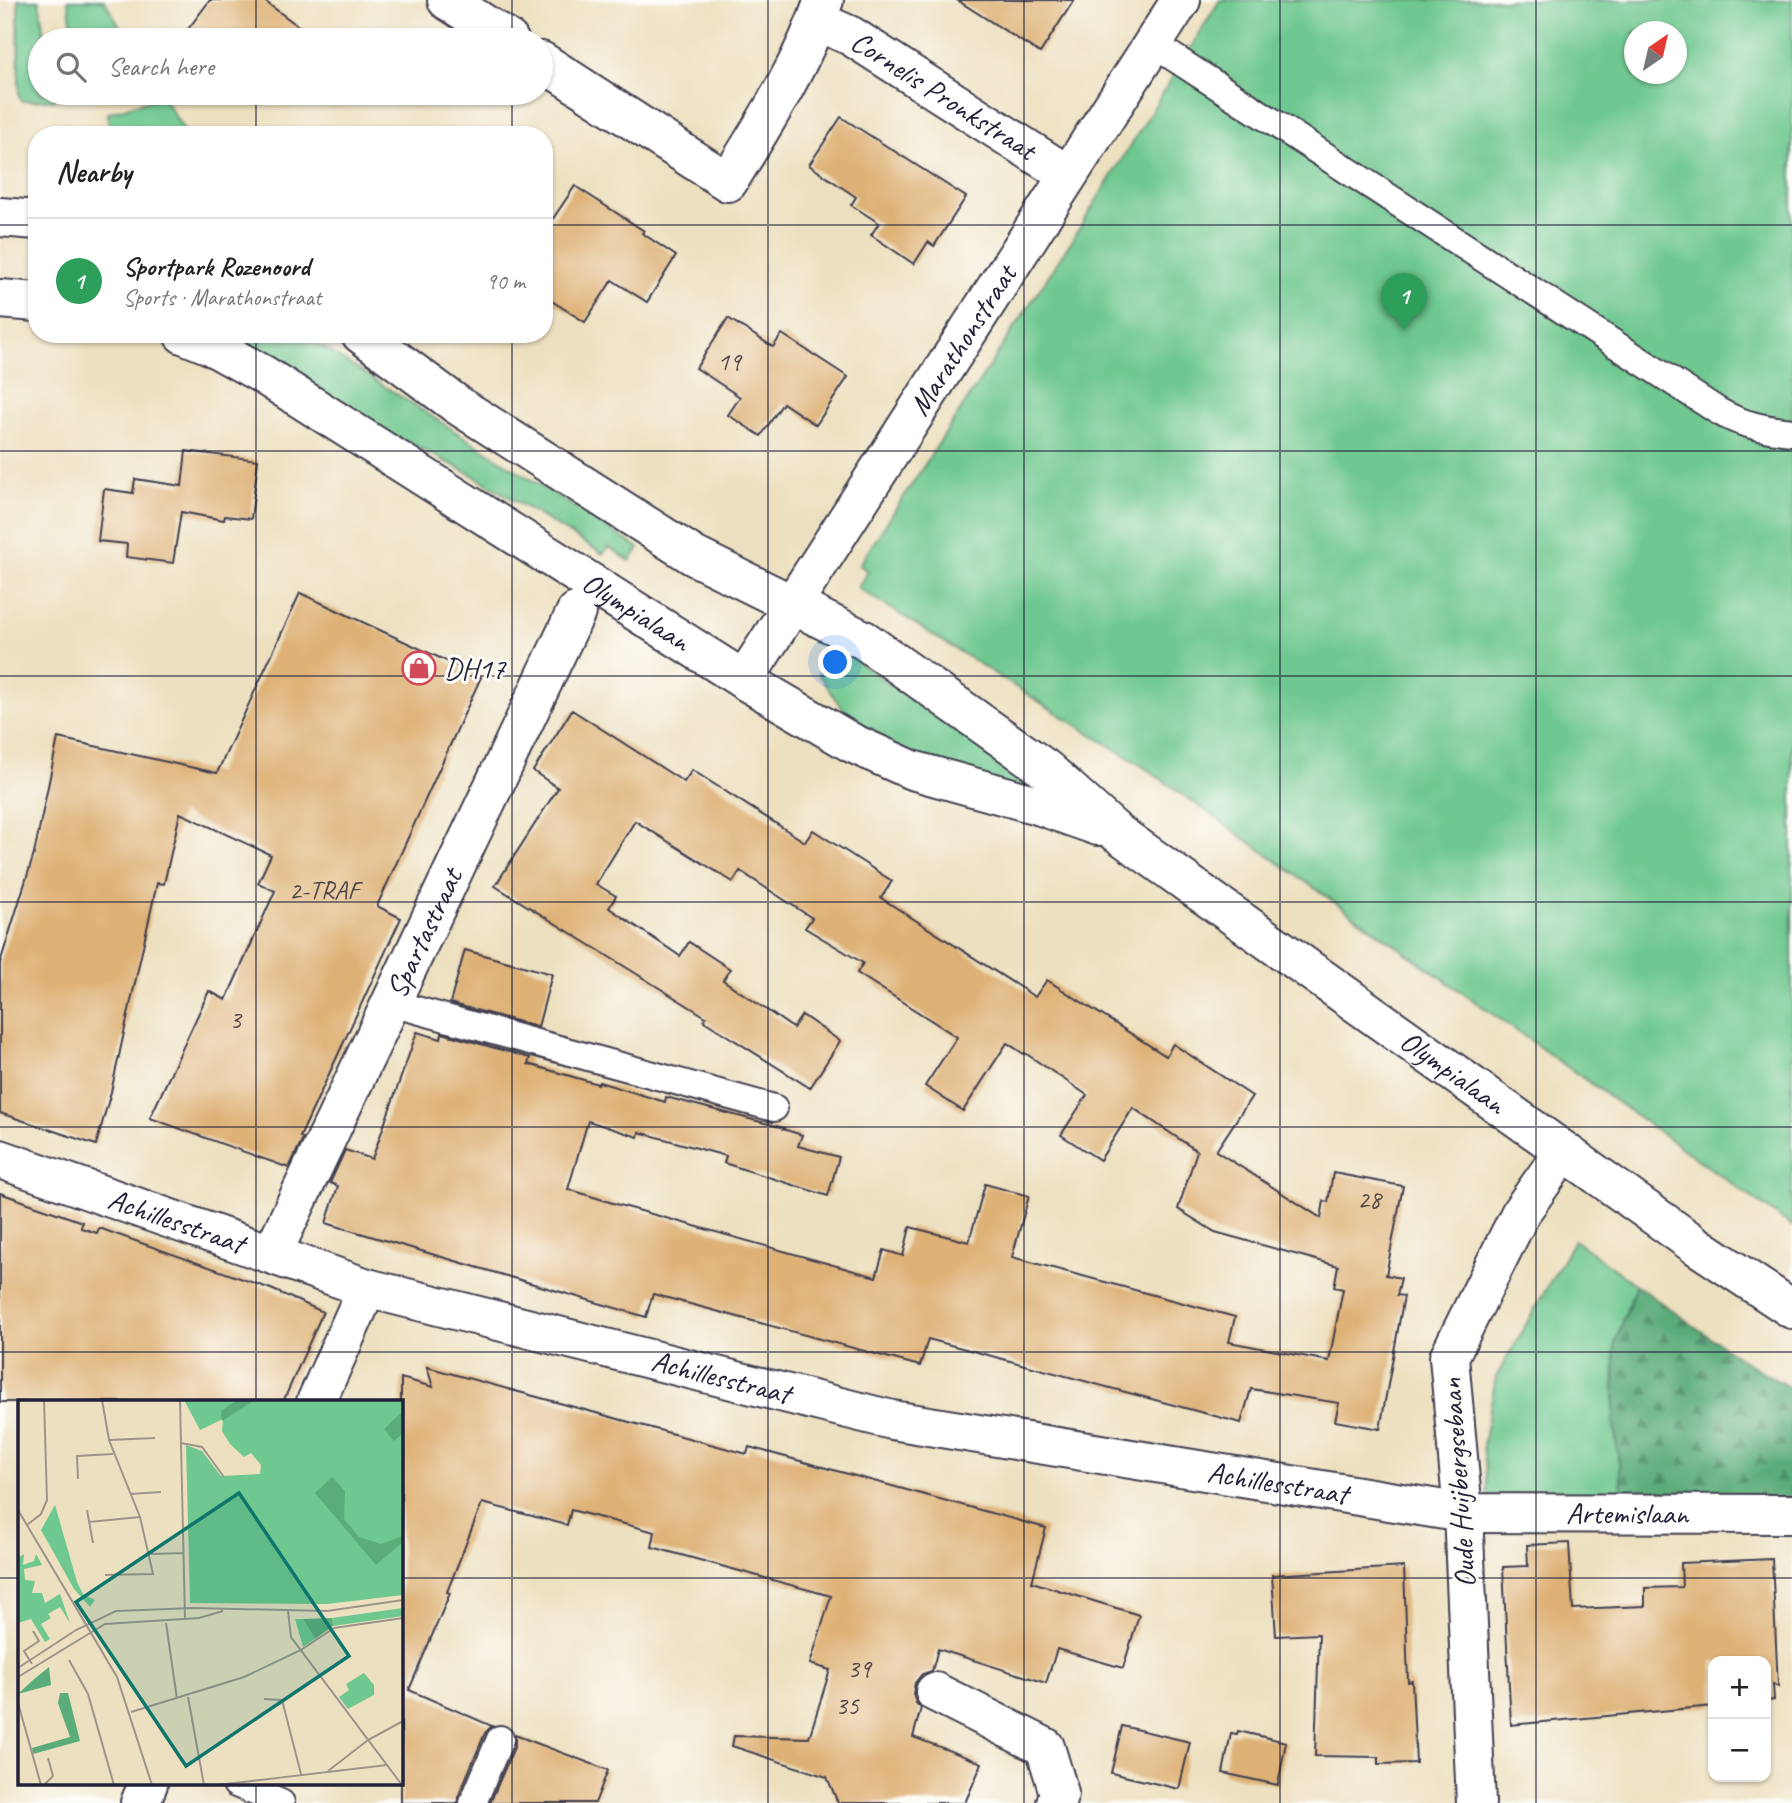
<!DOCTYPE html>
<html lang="en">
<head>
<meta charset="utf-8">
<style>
	body { margin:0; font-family:Caveat,sans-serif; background:#f6f6f6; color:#222 }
	.controls { position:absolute; right:21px; bottom:21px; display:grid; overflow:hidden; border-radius:14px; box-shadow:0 2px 5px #0004 }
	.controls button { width:63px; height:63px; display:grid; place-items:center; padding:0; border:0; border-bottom:2px solid #e0e0e0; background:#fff; color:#222; font:35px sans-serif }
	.compass { position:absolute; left:1624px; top:21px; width:63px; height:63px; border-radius:50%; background:#fff; box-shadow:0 2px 5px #0004; rotate:34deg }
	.you { position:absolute; left:836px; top:663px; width:24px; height:24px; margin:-18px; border:5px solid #fff; border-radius:50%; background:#1a73e8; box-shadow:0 0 0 10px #1a73e833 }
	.badge { display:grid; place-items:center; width:46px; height:46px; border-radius:50%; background:#d1495b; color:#fff; font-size:23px; font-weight:700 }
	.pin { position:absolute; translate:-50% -58px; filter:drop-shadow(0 2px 4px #0008) }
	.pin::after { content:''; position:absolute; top:37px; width:24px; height:21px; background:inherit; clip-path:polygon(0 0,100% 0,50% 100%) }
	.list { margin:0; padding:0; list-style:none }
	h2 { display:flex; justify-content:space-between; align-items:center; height:91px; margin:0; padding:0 28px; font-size:30px }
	h2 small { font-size:23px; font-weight:400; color:#767676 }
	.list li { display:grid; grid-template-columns:46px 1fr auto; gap:21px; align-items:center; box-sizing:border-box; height:126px; padding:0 28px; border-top:2px solid #e0e0e0 }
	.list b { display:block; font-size:26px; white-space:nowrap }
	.list p { margin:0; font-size:23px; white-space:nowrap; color:#767676 }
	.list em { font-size:23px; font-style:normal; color:#767676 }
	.icon { flex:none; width:38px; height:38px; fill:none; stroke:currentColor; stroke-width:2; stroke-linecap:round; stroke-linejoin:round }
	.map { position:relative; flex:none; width:1792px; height:1803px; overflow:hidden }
	.search { position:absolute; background:#fff; box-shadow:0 2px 5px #0004; left:28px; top:28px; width:525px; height:77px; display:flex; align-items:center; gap:18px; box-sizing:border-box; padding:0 24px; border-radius:38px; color:#767676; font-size:26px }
	.panel { position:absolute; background:#fff; box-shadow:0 2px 5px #0004; left:28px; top:126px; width:525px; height:217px; border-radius:28px }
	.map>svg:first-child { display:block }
	.green { fill:#6ec88f; stroke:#487565; stroke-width:2; fill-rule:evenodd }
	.forest { fill:url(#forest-firs); stroke:#3e675a; stroke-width:2 }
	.building { fill:#deb176 }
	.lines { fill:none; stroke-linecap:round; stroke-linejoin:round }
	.service-casing { stroke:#403e4f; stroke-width:30 }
	.minor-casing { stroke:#403e4f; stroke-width:42 }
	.secondary-casing { stroke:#403e4f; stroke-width:42 }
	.service { stroke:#fff; stroke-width:26 }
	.minor { stroke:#fff; stroke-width:38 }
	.secondary { stroke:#fff; stroke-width:38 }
	.grid { fill:none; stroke:#22223b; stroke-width:2; stroke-opacity:0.55 }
	.labels { text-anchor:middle; stroke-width:6; stroke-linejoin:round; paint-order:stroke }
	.number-label { font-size:26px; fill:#51464a }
	.street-label { font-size:30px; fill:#22223b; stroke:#fdfcf7 }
	.poi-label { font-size:30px; fill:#22223b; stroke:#fdfcf7; text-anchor:start }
	.inset-road { fill:none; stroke:#9c948b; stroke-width:2 }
	.view { fill:#0f766e; fill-opacity:0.15; stroke:#0f766e; stroke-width:3.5 }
	.inset-edge { fill:none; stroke:#22223b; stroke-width:3.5 }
</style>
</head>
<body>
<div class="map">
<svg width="1792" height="1803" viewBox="0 0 1792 1803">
	<defs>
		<pattern id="forest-firs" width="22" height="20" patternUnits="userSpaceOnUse" patternTransform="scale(1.75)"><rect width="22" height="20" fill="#5aac7a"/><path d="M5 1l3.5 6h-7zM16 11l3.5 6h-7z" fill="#4a8c65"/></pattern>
	</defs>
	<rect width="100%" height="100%" fill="#fdfcf7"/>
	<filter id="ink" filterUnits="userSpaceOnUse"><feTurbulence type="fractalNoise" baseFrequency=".0143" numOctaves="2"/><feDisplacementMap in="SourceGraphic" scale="14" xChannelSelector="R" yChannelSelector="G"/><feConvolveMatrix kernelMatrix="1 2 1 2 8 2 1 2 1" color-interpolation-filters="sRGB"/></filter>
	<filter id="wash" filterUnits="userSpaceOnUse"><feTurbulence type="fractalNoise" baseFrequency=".00686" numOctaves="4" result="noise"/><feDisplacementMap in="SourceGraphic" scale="28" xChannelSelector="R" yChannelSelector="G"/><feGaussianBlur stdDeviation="1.57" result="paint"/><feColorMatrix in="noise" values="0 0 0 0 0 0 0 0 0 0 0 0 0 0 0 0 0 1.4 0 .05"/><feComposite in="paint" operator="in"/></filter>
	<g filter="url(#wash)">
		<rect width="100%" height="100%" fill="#ede0c0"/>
		<!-- green -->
		<g class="green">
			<polygon points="18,0 39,0 45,40 40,40 40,93 54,93 55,98 53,100 22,101 19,97"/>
			<polygon points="68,0 104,0 128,40 74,40"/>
			<path d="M 1220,0 L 1792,0 L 1792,1226 L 1148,770 L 858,588 L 868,571 L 859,565 L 1074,237 ZM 1634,32 L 1676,32 L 1676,74 L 1634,74 Z"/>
			<polygon points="162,96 187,135 109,135 108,113"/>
			<polygon points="218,334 302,334 639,548 630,561 609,547 603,554 469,473 323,400"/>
			<polygon points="825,639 1062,804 894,752 847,715 819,675"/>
			<polygon points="1574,1240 1636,1285 1615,1344 1614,1422 1624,1503 1488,1497 1483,1444 1496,1377"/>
		</g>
		<!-- forest -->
		<polygon class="forest" points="1636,1285 1741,1359 1792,1389 1792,1499 1624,1503 1614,1422 1615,1344"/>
		<g id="blocks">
			<!-- building -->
			<g class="building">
				<polygon points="210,0 263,0 317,40 180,40"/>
				<polygon points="957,0 1074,0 1040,53"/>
				<polygon points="841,117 966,197 934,246 928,242 914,264 871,235 879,223 851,205 856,197 809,165"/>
				<polygon points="575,186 644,231 642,233 676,256 647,302 612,280 585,322 544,296 544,232"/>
				<polygon points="728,318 773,347 782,334 848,377 816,425 783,403 761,436 728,415 740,397 696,368"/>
				<polygon points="186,451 258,460 251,519 225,516 224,520 181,512 173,563 126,557 127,544 98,541 104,489 133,493 135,479 182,486"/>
				<polygon points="300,593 481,677 377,906 401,918 300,1137 303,1138 289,1168 150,1118 209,991 226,1000 275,891 258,883 271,855 180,813 164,884 157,883 111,1092 96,1145 0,1113 0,963 34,854 58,738 217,773"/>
				<polygon points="572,710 684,782 692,770 805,842 813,830 892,881 881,898 1035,997 1047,980 1166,1056 1173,1044 1252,1096 1216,1151 1321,1218 1324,1201 1328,1202 1333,1173 1403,1186 1386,1275 1401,1278 1397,1295 1404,1296 1380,1429 1335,1421 1339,1403 1251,1389 1241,1423 928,1339 920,1366 653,1294 646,1317 326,1223 338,1186 330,1183 345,1150 372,1159 417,1032 441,1039 442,1033 530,1058 528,1064 598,1084 599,1082 665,1102 666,1097 784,1128 783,1129 802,1135 798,1146 839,1157 828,1196 724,1163 726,1156 639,1132 638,1137 588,1121 568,1189 616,1204 876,1277 884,1250 903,1256 910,1227 969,1242 985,1184 1029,1196 1012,1257 1235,1317 1229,1342 1329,1361 1343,1289 1334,1287 1338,1266 1215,1232 1178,1209 1197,1151 1133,1108 1100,1160 1081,1148 1061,1135 1087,1095 1025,1053 1024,1054 1007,1043 963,1111 925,1086 957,1037 857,973 863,963 805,928 812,918 740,871 733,882 635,821 596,884 616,896 609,908 680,956 689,942 730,969 723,980 793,1028 802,1015 840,1041 810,1088 704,1021 706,1017 495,886 558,788 533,771"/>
				<polygon points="465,950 552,974 538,1027 450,1003"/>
				<polygon points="0,1193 82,1222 81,1228 97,1233 99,1228 271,1289 323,1312 283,1402 0,1402"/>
				<polygon points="427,1367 747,1454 749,1447 1046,1528 1032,1582 1139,1615 1123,1668 1057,1649 1046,1683 938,1649 932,1671 922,1674 915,1683 913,1694 916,1703 921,1708 913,1737 982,1763 965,1803 838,1803 827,1777 732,1746 734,1736 809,1738 830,1670 810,1664 831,1596 652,1547 655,1532 571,1510 567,1525 482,1503 447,1592 450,1593 409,1690 492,1726 485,1733 458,1797 458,1803 401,1803 401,1378 433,1387"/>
				<polygon points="1569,1543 1573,1609 1645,1606 1645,1588 1682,1587 1681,1563 1772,1559 1778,1687 1773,1684 1774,1700 1766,1701 1766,1661 1713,1661 1713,1706 1511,1725 1503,1567 1528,1566 1527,1545"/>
				<polygon points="1404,1567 1408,1682 1412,1681 1416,1763 1378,1764 1378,1757 1315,1756 1319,1634 1276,1636 1272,1575"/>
				<polygon points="1122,1726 1190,1742 1179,1789 1111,1773"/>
				<polygon points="1238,1731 1286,1742 1278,1785 1223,1773 1231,1733 1237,1734"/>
				<polygon points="515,1735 608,1770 595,1803 490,1803 515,1745"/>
			</g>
		</g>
	</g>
	<g filter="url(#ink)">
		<use href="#blocks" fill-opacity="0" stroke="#403e4f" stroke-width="2"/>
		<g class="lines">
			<defs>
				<g id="service">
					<path d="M 1153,44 L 1718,411 C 1742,425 1765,429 1792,432"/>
					<polyline points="391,1003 774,1108"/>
					<polyline points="236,1784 281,1803"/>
					<polyline points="473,1803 500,1739"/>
				</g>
				<g id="minor">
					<polyline points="447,0 509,40"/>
					<path id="s1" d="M 817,21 L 851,36 L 1068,175"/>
					<path d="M 541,61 L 728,182 C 764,124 802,65 824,0"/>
					<path id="s2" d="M 744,680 L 1181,0"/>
					<path id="s3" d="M 0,1159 L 367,1288 L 892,1420 L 1463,1513 L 1792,1514"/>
					<path id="s4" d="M 272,1254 L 576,612"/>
					<polyline points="316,1402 367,1288"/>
					<polyline points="935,1692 1045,1747 1059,1793 1056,1803"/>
					<polyline points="140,1803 148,1784"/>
					<polyline points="1476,1803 1463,1513 1449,1357 1521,1212 1564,1151"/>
				</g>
				<g id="secondary">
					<polyline points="0,217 37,220"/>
					<polyline points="0,299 37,302"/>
					<path id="s5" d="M 183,334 L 208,344 L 262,374 L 744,680 L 852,743 L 912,770 L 1041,806 L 1098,826"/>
					<path id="s6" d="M 361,334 L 459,406 L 694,556 L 864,640 L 1047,770 L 1116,832 L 1697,1246 L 1792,1309"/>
				</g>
			</defs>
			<!-- service casing -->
			<use href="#service" class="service-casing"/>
			<!-- minor casing -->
			<use href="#minor" class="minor-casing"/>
			<!-- secondary casing -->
			<use href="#secondary" class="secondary-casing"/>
			<!-- service -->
			<use href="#service" class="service"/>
			<!-- minor -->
			<use href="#minor" class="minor"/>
			<!-- secondary -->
			<use href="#secondary" class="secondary"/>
		</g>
	</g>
	<!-- grid -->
	<path class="grid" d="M 256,0 L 256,40M 512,0 L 512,40M 768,0 L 768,1803M 1024,0 L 1024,1803M 1280,0 L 1280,1803M 1536,0 L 1536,1803M 256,93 L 256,135M 512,93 L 512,135M 0,225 L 37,225M 544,225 L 1792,225M 256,334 L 256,1402M 512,334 L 512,1803M 0,451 L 1792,451M 0,676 L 1792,676M 0,902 L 1792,902M 0,1127 L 1792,1127M 0,1352 L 1792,1352M 0,1578 L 19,1578M 401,1578 L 1792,1578M 256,1784 L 256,1803"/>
	<!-- icons -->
	<defs>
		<symbol id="shop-ring" viewBox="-11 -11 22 22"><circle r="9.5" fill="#fdfcf7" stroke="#d1495b" stroke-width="1.5"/><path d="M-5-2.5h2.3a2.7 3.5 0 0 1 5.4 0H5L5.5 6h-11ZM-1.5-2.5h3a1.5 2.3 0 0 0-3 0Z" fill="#d1495b"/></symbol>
	</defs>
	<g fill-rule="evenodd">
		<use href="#shop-ring" x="400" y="649" width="38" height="38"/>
	</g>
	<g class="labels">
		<!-- number labels -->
		<g class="number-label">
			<text x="729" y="370">19</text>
			<text x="324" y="899">2-TRAF</text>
			<text x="235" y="1028">3</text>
			<text x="1369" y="1208">28</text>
			<text x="859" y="1677">39</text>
			<text x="847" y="1714">35</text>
		</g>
		<!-- street labels -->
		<g class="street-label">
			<text dy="10" stroke="none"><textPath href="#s1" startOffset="147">Cornelis Pronkstraat</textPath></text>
			<text dy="10" stroke="none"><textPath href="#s2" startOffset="404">Marathonstraat</textPath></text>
			<text dy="10" stroke="none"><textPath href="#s5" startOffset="532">Olympialaan</textPath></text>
			<text dy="10" stroke="none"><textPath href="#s4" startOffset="355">Spartastraat</textPath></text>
			<text dy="10" stroke="none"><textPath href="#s6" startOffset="1321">Olympialaan</textPath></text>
			<text dy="10" stroke="none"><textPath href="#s3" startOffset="187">Achillesstraat</textPath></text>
			<text dy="10" stroke="none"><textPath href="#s3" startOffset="754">Achillesstraat</textPath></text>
			<text dy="10" stroke="none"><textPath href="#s3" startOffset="1321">Achillesstraat</textPath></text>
			<text transform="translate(1458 1483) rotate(-94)" y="10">Oude Huijbergsebaan</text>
			<text dy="10" stroke="none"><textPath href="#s3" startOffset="1673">Artemislaan</textPath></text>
		</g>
		<!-- poi labels -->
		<g class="poi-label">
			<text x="444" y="678">DH17</text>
		</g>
	</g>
	<!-- overview -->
	<g transform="translate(18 1400)">
		<rect width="385" height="385" fill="#ede0c0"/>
		<path d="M 166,0 L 385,0 L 385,195 L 309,204 L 172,203 L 168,45 L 184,51 L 203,76 L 242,74 L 243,65 L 233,53 L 226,57 L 212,44 L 204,31 L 205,19 L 182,30 ZM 37,105 L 59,182 L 65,194 L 77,200 L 72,207 L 56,189 L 23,130 ZM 385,208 L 385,216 L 315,226 L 314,218 ZM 277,219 L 285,219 L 297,239 L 285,247 ZM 346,273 L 356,285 L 356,295 L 330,309 L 321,297 L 331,290 L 328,284 Z" fill="#6ec88f"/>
		<path d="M 219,0 L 237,0 L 204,21 L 203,11 ZM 385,11 L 385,33 L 376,41 L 366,29 ZM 314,77 L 327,91 L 326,119 L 341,137 L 363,144 L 385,136 L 385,142 L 358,165 L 297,93 ZM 314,218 L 315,226 L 297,239 L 285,219 ZM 31,267 L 33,285 L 0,294 L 15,280 ZM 42,293 L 50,293 L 62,341 L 15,354 L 14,348 L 52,337 L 40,303 Z" fill="#5aac7a"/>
		<path d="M 6,154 L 5,165 L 16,161 L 18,154 L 24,165 L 6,169 L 7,180 L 17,181 L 14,193 L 24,193 L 27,203 L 42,194 L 52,223 L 42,207 L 30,214 L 33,218 L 23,224 L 32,239 L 27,242 L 13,219 L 0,223 L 0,158 Z" fill="#6ec88f"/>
		<path class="inset-road" d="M 84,0 L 91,40 L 122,117 L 135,174 L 87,175M 162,0 L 167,219M 91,40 L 137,38M 163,43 L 184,47 L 206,77M 60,79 L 59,56 L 95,54M 112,94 L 143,92M 0,110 L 85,253M 69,110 L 75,143M 71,122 L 122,117M 9,125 L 23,114 L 29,100 L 26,0M 133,154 L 166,153M 54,201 L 99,277 L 134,385M 270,211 L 273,237 L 384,385M 148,223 L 159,299M 51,260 L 70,294 L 96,385M 14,264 L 6,251 L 21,241 L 15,231M 0,268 L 58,230 L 98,211 L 176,208 L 309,211 L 385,200M 0,277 L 87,224 L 181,218 L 205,211M 170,297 L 186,385M 246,299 L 264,300 L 283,374M 0,303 L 23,385M 113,312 L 226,277 L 283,250 L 316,228 L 385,218M 310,371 L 350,340 L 385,321M 26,385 L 35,376 L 30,358M 199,385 L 369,365"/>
		<path class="view" d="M 221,93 L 331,256 L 168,366 L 58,202 Z"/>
		<rect width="385" height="385" class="inset-edge"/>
	</g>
</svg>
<div class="controls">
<button>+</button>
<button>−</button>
</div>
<svg class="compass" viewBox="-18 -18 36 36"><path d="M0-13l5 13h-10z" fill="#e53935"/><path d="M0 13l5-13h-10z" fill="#767676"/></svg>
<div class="you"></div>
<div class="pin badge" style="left:1404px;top:331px;background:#2e9e5b">1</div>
<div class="search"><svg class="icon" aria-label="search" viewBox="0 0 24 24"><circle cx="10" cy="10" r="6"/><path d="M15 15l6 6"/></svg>Search here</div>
<section class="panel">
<h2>Nearby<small></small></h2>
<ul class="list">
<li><span class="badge" style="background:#2e9e5b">1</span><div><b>Sportpark Rozenoord</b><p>Sports · Marathonstraat</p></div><em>90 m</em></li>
</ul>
</section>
</div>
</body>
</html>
